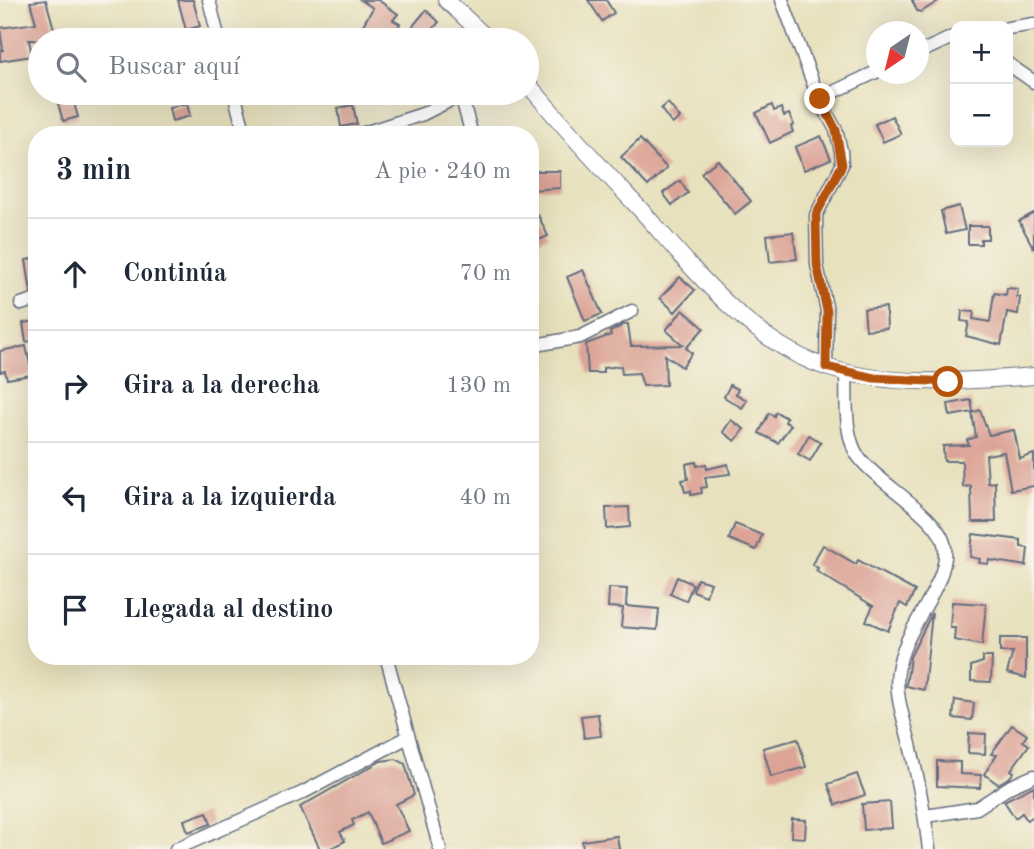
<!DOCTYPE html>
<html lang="es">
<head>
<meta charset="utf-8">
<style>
	body { margin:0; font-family:"Old Standard TT",serif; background:#f6f6f7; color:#1f2937 }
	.controls { position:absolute; right:21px; top:21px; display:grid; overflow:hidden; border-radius:14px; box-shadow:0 7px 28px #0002 }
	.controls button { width:63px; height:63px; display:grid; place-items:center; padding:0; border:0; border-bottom:2px solid #e0e1e3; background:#fff; color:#1f2937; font:35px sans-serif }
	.compass { position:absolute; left:866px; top:21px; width:63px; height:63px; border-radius:50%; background:#fff; box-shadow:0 7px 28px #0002; rotate:215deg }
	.stop { position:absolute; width:21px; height:21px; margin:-16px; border:5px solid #b45309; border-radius:50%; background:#fff }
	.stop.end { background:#b45309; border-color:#fff; box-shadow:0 2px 7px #0008 }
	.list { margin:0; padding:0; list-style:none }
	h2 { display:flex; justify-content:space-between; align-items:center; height:91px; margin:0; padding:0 28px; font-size:30px }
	h2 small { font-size:23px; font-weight:400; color:#747a83 }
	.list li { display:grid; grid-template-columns:46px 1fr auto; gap:21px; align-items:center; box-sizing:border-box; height:112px; padding:0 28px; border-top:2px solid #e0e1e3 }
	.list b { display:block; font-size:26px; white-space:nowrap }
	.list em { font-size:23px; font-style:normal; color:#747a83 }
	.icon { flex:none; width:38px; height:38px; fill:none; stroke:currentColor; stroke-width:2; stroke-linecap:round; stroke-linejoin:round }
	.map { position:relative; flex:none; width:1034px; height:849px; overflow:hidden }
	.search { position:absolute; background:#fff; box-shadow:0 7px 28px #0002; left:28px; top:28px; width:511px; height:77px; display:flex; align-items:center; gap:18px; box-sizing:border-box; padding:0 24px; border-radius:38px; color:#747a83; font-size:26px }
	.panel { position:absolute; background:#fff; box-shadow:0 7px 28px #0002; left:28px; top:126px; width:511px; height:539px; border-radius:28px }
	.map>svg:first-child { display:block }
	.building { fill:#dca396 }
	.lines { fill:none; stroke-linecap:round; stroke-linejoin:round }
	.minor-casing { stroke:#636d7f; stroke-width:15 }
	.major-casing { stroke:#636d7f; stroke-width:18 }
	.minor { stroke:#fff; stroke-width:12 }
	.major { stroke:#fff; stroke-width:16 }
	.route { stroke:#b45309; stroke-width:9 }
</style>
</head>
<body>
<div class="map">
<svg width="1034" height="849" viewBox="0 0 1034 849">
	<rect width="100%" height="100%" fill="#f7f3e8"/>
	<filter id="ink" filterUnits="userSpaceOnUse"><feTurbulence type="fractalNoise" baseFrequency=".0143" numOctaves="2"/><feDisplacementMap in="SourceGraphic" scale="14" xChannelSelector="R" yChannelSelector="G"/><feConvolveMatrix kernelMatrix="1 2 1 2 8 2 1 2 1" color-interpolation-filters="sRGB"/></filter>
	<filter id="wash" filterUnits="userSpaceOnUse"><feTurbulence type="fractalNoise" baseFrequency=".00686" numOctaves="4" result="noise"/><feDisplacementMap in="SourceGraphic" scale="28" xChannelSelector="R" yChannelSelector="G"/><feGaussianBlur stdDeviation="1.57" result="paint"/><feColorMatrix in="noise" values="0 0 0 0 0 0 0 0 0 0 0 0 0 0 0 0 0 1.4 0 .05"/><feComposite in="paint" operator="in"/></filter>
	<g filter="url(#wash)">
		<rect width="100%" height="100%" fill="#e8e1bd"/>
		<g id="blocks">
			<!-- building -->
			<g class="building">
				<polygon points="46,0 57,40 29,40 32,56 0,61 0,51 3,50 0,28 36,23 30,2"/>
				<polygon points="178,0 193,0 200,26 186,30"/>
				<polygon points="361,0 378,0 398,14 393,20 400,24 389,40 354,40 373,8"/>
				<polygon points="588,0 606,0 614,13 602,21"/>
				<polygon points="912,0 940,0 921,12 917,11"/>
				<polygon points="426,10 439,22 424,40 417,40 408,32"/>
				<polygon points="55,93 71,93 78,117 63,121"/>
				<polygon points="187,103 190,116 172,121 169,108"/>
				<polygon points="668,103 680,118 672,124 661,109"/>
				<polygon points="353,105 357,124 341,127 338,108"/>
				<polygon points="772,105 774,111 781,108 784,116 789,114 794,125 791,126 793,132 770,143 756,113"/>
				<polygon points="892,116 901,134 883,142 875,124"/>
				<polygon points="821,136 831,159 804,170 795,147"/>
				<polygon points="640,139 667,168 648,186 621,157"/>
				<polygon points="718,160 751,201 735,214 701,173"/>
				<polygon points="530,171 560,171 560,188 530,190"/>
				<polygon points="680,181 688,193 672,205 663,193"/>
				<polygon points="959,206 965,230 946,234 941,211"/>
				<polygon points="1034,213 1034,249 1019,221"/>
				<polygon points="538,215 548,236 530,244 530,218"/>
				<polygon points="968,226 988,226 988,239 981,239 981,244 968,244"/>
				<polygon points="793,232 797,259 770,262 767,235"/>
				<polygon points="37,258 37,290 31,292 26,260"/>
				<polygon points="583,270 602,314 585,321 567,277"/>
				<polygon points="680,277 695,290 675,312 660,298"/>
				<polygon points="1007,288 1018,289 1017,297 1020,297 1018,314 1007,312 1001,345 966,336 969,322 961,321 962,311 974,312 973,319 990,322 994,293 1006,295"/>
				<polygon points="886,307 887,328 866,330 864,309"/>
				<polygon points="683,310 704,328 686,348 692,353 682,367 665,355 666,385 643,386 639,373 622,374 621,366 603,368 603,373 588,373 586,344 611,335 610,332 623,325 628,324 631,346 683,345 666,330"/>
				<polygon points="37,321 37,340 26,342 23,323"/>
				<polygon points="26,346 30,365 37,364 37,374 7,379 5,371 0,372 0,351"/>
				<polygon points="730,385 738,389 736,394 747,400 742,408 724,397"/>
				<polygon points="971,400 973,412 950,416 948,404"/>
				<polygon points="980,410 989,435 1014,430 1020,459 1034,454 1034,486 1011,490 1004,452 986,455 988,483 995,482 996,522 972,522 971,486 963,487 962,461 944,461 943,446 969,445 967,440 976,437 972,413"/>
				<polygon points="776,412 787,418 785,422 791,425 778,443 759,433 769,413 774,416"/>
				<polygon points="731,420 744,429 735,441 723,432"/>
				<polygon points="809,435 821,442 810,461 798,454"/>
				<polygon points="696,462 697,466 706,464 707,469 728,464 730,474 705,477 707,487 701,488 702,493 691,495 691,491 685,492 682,480 688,479 686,464"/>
				<polygon points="629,507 630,527 607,529 606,508"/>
				<polygon points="735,524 762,535 756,550 729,539"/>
				<polygon points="973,534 1021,540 1021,547 1028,548 1026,566 989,560 988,564 979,563 980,559 970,557"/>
				<polygon points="823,545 856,564 858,560 915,591 907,607 900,603 888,631 866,621 873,606 816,571 818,568 812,564"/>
				<polygon points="677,577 693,584 686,601 670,594"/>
				<polygon points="697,579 711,583 706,596 693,591"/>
				<polygon points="609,588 627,589 626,606 659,609 657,630 621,627 623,608 608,607"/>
				<polygon points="952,602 986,604 982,645 954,640 955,628 950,628"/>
				<polygon points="932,613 924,690 906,686 910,657"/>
				<polygon points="1000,638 1026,638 1026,678 1007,673 1013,652 1000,652"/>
				<polygon points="983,657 992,657 991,682 971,681 971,666 983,662"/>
				<polygon points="955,700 974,703 972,720 953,718"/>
				<polygon points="598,714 601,736 584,738 581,716"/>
				<polygon points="1012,725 1027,735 1023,741 1029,745 1011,770 1014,772 1010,777 998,784 984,774 997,755 991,754"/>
				<polygon points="969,733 986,734 985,754 968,753"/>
				<polygon points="798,739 806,767 771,777 763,748"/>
				<polygon points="396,759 405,764 414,795 396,804 409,831 381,843 368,812 352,820 354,825 340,832 345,841 329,849 320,849 300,807 381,761"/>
				<polygon points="937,761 960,762 960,774 981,775 980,788 937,786"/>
				<polygon points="857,774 865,795 836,805 828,784"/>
				<polygon points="1034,786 1034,816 1027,820 1022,813 1015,818 1004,801"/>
				<polygon points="890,802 892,828 864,830 862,804"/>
				<polygon points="207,812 211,824 188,832 184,820"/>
				<polygon points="792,819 806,820 805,838 791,837"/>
				<polygon points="617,836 619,849 583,849 582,841"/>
			</g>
		</g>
	</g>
	<g filter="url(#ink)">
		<use href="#blocks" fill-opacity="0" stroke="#636d7f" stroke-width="2"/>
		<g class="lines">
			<defs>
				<g id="minor">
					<polyline points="209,0 219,40"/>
					<polyline points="782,0 819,99 836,130 841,151 842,165 816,215 817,265 827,311 826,367"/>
					<polyline points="1008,28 1034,24"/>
					<polyline points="918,53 955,36"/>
					<polyline points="1008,64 1034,82"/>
					<polyline points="234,93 245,135"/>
					<polyline points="465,93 461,95 472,135"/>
					<polyline points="819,99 876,72"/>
					<polyline points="358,135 423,114 461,95"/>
					<polyline points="21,304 37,299"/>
					<polyline points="530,346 580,337 632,311"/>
					<path d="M 846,372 C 847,398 844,428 855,451 C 870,480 942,515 945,548 C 949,585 903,628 898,671 C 894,696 906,724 911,749 C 919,783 925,815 929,849"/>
					<polyline points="386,656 440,849"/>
					<polyline points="926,816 977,808 1011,786 1034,776"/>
					<polyline points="176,849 302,793 408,737"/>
				</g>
				<g id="major">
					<polyline points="446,0 489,40"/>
					<path d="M 527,83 C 563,126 601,168 640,209 C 692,267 751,344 829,368 C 895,388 966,381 1034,376"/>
				</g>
			</defs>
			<!-- minor casing -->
			<use href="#minor" class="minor-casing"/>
			<!-- major casing -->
			<use href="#major" class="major-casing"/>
			<!-- minor -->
			<use href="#minor" class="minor"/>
			<!-- major -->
			<use href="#major" class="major"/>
		</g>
	</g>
	<g class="lines" filter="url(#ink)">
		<!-- route -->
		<polyline class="route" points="820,99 836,130 842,165 816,215 817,265 827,311 826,367 874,378 948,382"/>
	</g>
</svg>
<div class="controls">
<button>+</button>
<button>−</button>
</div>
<svg class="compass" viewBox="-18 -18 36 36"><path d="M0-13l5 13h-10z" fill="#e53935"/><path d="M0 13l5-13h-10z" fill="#747a83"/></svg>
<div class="stop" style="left:948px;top:382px"></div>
<div class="stop end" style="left:820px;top:99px"></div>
<div class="search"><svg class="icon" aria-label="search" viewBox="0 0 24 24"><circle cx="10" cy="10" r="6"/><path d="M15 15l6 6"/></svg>Buscar aquí</div>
<section class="panel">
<h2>3 min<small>A pie · 240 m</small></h2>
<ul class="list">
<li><svg class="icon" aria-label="ahead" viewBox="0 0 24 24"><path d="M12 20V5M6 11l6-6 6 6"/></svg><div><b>Continúa</b></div><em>70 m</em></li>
<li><svg class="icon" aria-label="right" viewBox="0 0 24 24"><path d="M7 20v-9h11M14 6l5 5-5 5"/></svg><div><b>Gira a la derecha</b></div><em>130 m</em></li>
<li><svg class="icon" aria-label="left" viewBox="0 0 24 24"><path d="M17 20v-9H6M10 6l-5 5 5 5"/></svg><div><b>Gira a la izquierda</b></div><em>40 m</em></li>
<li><svg class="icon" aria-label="arrive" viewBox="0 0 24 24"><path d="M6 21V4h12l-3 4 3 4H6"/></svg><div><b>Llegada al destino</b></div></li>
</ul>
</section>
</div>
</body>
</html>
